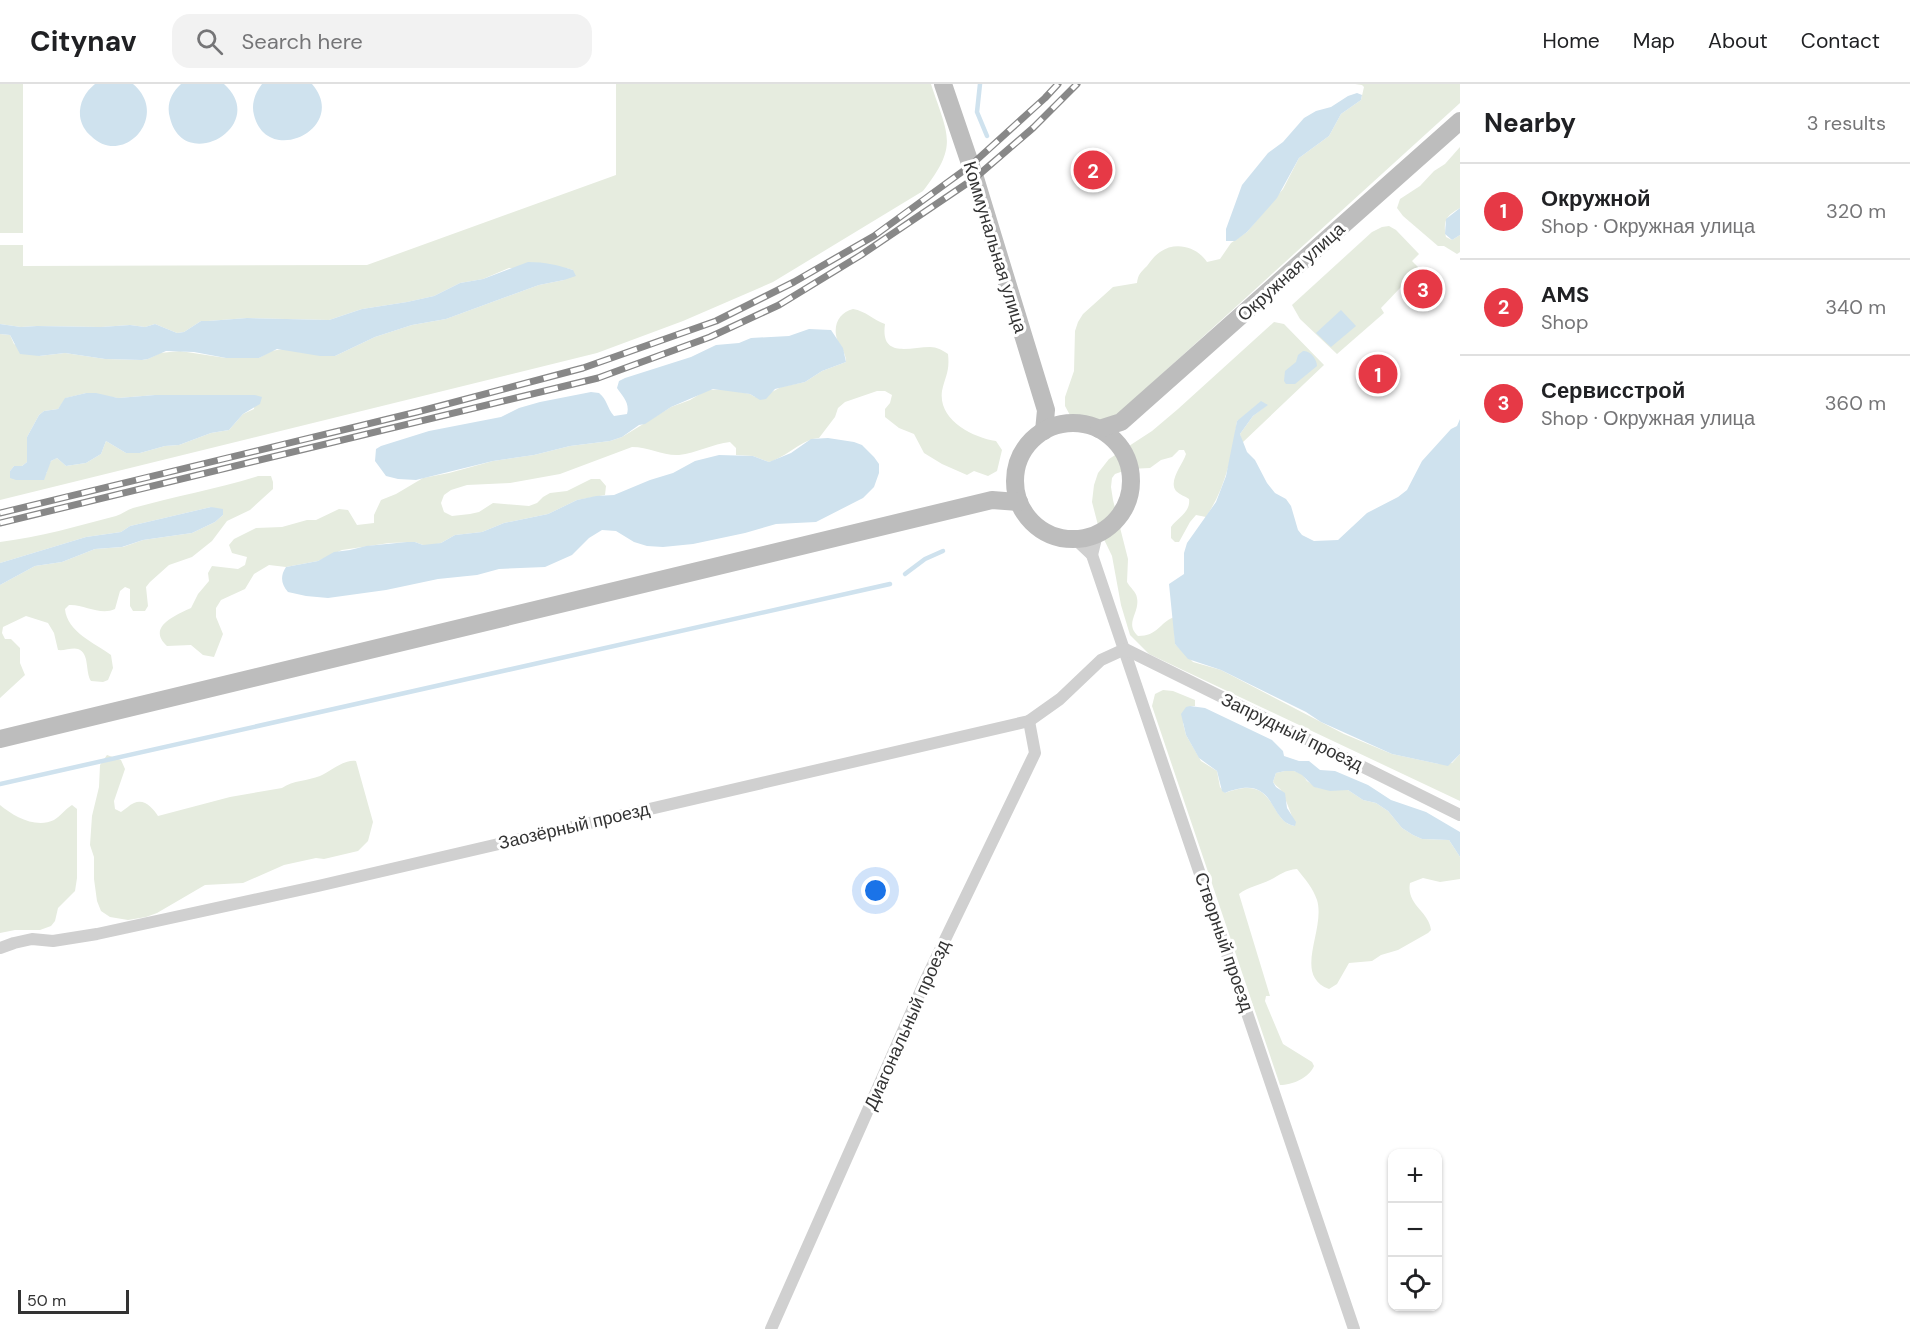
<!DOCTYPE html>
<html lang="en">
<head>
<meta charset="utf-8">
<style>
	body { margin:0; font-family:"DM Sans",sans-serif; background:#f2f2f2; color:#202124 }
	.controls { position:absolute; right:18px; bottom:18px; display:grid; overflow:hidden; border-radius:12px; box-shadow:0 2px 4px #0004 }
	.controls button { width:54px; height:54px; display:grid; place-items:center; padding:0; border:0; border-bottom:2px solid #e0e0e0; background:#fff; color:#202124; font:30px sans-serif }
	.scale { position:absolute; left:18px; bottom:15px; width:111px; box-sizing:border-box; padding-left:6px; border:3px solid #333; border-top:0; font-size:16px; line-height:21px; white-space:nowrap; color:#333; -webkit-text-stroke:4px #fff; paint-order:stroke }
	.you { position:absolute; left:876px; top:807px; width:21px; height:21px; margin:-15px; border:4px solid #fff; border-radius:50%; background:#1a73e8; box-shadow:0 0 0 9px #1a73e833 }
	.badge { display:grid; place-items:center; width:39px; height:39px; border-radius:50%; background:#e63946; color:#fff; font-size:20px; font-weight:700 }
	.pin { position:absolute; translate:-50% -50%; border:3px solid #fff; box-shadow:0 2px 6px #0006 }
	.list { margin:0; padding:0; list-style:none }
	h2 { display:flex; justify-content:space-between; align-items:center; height:78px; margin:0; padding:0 24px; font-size:26px }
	h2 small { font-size:20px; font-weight:400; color:#757577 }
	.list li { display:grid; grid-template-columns:39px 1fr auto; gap:18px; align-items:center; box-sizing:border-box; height:96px; padding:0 24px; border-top:2px solid #e0e0e0 }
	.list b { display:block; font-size:22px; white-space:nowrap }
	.list p { margin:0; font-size:20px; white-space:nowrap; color:#757577 }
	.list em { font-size:20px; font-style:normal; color:#757577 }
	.icon { flex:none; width:33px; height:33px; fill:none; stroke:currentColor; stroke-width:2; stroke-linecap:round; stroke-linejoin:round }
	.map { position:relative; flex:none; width:1460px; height:1245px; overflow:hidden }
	header { display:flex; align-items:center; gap:36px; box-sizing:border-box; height:84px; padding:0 30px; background:#fff; border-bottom:2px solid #e0e0e0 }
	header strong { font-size:28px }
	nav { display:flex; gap:33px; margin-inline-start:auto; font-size:21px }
	.search { width:420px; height:54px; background:#f2f2f2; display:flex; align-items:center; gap:15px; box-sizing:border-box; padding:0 21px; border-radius:18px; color:#757577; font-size:22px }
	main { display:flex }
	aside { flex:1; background:#fff }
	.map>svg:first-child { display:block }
	.green { fill:#e6ecdf; fill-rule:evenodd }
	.water { fill:#cfe2ee }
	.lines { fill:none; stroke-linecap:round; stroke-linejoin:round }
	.stream { stroke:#cfe2ee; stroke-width:4.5 }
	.street { stroke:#d0d0d0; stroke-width:12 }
	.secondary { stroke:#bdbdbd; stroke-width:18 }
	.rail-casing { stroke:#888; stroke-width:7 }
	.rail { stroke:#fff; stroke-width:4.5; stroke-dasharray:14; stroke-linecap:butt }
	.labels { text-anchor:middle; stroke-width:6; stroke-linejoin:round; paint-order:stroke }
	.street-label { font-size:18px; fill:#333; stroke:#fff }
</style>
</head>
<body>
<header>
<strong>Citynav</strong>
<div class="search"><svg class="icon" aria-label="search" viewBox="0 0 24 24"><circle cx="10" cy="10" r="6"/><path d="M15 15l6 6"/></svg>Search here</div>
<nav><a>Home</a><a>Map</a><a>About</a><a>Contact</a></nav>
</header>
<main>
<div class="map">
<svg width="1460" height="1245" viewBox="0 0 1460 1245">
	<rect width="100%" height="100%" fill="#fff"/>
	<!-- green -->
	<g class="green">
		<rect x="0" y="0" width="23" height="149"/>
		<path d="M 616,0 L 931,0 C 948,52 959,61 923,107 L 773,198 L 683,237 L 597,269 L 0,416 L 0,250 L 10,251 L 14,260 L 39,272 L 65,269 L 105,275 L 142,276 L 148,275 L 160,269 L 180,267 L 226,274 L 259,274 L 271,267 L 283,265 L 335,272 L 375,253 L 412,241 L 446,235 L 539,201 L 564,196 L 573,186 L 566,184 L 509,184 L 483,195 L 460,199 L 434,212 L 407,218 L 362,225 L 329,236 L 247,234 L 208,237 L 201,237 L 184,248 L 177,249 L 155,240 L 145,243 L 130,241 L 101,243 L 37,242 L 21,243 L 0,240 L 0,161 L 23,161 L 23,182 L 367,181 L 616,91 ZM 86,309 L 118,314 L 155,311 L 255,311 L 254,325 L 243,330 L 229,346 L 211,349 L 179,361 L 165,362 L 140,369 L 126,369 L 106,357 L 101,370 L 86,379 L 66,382 L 57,374 C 49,377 47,381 47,389 L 10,394 L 10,387 L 14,382 L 22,382 L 27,378 L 27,353 L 39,331 L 44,327 L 58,325 L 66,314 Z"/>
		<path d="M 1355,0 L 1460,0 L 1460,19 L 1118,330 C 1102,337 1088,344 1071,333 L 1065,322 L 1065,313 L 1074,287 L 1075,247 L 1078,238 L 1083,230 L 1113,203 L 1137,199 C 1138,190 1141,188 1147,182 C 1151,177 1154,172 1160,168 C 1176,157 1197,163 1207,178 L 1220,175 L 1231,159 L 1247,148 L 1283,105 L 1299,74 L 1329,52 L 1341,30 L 1361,16 L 1364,3 L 1362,1 Z"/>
		<path d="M 1460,63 L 1460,124 C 1446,132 1443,136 1446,153 L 1452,156 L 1460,151 L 1460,168 L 1457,170 L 1444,162 L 1438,162 L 1403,132 L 1397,124 L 1400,115 L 1420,102 L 1434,87 L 1445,80 Z"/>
		<polygon points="1389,142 1396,146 1419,170 1412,177 1419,184 1381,224 1384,229 1337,270 1300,235 1292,221 1372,148 1382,143"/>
		<path d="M 853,225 C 866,227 873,236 885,240 C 880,275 910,263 930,263 C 937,263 942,266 948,270 C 950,288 945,292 942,307 C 938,336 972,353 996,357 L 1002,366 L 997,387 L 988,392 L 974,387 L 967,391 L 942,380 L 924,369 L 914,350 L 899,344 L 885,333 L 885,325 L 890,319 L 892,311 L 885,307 L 877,307 L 845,318 L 838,324 L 835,333 L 819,354 C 802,355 787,373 769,378 L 753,372 L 736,371 L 736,364 L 730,358 C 713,360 696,369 679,371 C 663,372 649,363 632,363 L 560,390 L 510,399 L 467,401 L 451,406 L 444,411 L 441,419 L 444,428 L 452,432 L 470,430 L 479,428 L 493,419 L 529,422 L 537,419 L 543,413 L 550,409 L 567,407 L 591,395 L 600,395 L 606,402 L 605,411 L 577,416 L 548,430 L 504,439 L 482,448 L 455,451 L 441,459 L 432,461 L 423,461 L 415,458 L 389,459 L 342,466 L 318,477 L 286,483 L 269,481 L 254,490 L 245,505 L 221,516 L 216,524 L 216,533 L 223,550 L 214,573 L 203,571 L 191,561 L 167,562 C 146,543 176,531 191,524 L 198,510 L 209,497 L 208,489 L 212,482 L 238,485 L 245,481 L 247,473 L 232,469 L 229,461 L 234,455 L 256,444 L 282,443 L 307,436 L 316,436 L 339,425 L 348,426 L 357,441 L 374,439 L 374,431 L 381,416 L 396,410 L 423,394 L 449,389 L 493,377 L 534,371 L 570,362 L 610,357 L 622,353 L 671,323 L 690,316 L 707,306 L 725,305 L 750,310 L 755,313 L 770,309 L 781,303 L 805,298 L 822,287 L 846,278 C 846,266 837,261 836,251 C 834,238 841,228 853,225 Z"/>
		<path d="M 1274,238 L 1284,240 L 1324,281 L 1242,359 L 1240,350 L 1253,332 L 1267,321 L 1237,337 C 1232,372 1226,403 1206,433 L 1196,431 L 1190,438 L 1179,458 L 1175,458 L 1171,454 L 1171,443 C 1178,433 1191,428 1189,415 C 1185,412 1180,411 1176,407 C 1168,397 1183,380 1186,370 L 1184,366 L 1179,366 L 1172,373 L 1161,376 L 1150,384 L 1129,385 L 1115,390 L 1112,394 L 1111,403 L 1113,416 L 1128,475 L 1127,498 C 1130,504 1136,507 1137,514 C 1140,529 1124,539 1138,552 C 1158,552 1159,539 1174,533 L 1175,560 L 1193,578 L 1221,586 L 1344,650 L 1392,670 L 1439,680 L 1452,679 L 1460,670 L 1460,717 L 1149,570 L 1130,551 L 1121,521 L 1112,472 L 1099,445 L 1092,418 L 1094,401 L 1098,389 L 1109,375 L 1152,347 L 1178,325 Z"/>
		<path d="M 258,392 L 271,392 L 273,398 L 273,405 L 250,426 L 227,437 L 212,457 L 192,473 L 169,481 L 150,498 L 146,503 L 148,522 L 145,527 L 133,527 L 130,522 L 130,505 L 125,503 L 120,507 L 115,525 C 100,532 84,520 69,521 L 65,525 C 67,548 95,559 111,571 L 113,584 L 108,596 L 103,598 L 91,597 C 85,588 90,569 78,565 C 73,563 64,567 58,566 L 54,549 L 48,539 L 26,532 L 3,543 L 2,549 L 5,555 L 11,555 L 20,564 L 20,579 L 25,591 L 0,614 L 0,501 L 35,482 L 62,478 L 95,465 L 123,463 L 143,456 L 192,449 L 215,438 L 223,431 L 211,423 L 130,442 L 121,448 L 86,453 L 0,479 L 0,458 C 40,453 78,442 116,432 C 122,430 127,426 133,424 C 175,412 217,405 258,392 Z"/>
		<path d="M 1163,606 L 1173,607 L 1195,616 L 1195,622 L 1190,622 L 1183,639 L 1186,651 L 1201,677 L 1217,687 L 1220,703 L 1225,709 C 1278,688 1268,739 1295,742 C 1294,737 1283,707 1280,705 C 1278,703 1275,701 1273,698 L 1276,689 L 1285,687 L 1294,687 L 1302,690 L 1307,697 L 1318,704 L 1348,706 L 1363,716 L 1376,719 L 1388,727 L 1402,744 L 1413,751 L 1422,755 L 1449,756 L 1460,773 L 1460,795 L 1440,798 L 1423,794 L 1410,799 C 1406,821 1429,827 1431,846 L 1428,849 L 1398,866 L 1381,871 L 1372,877 L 1349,879 L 1337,900 L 1329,905 C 1292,891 1326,846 1317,816 C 1313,804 1305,795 1297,785 C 1285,786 1280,791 1270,796 C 1260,801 1248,803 1239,810 L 1270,912 L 1266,912 L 1265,917 L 1283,960 L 1312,978 L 1314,982 C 1309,994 1292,1001 1280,1001 L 1152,622 L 1155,610 Z"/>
		<path d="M 107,671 L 121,676 L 125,685 L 114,717 L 115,725 L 121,728 C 126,725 129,721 134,719 C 144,714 153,724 158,732 L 230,713 L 282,704 C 293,696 308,697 320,692 C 331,687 344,675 356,677 L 373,738 L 368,757 L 358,767 L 324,775 L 316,774 L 284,781 L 243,799 L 205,801 L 157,829 L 146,833 L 128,836 L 110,833 L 101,827 L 97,817 L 94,795 L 94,773 L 90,761 L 92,732 L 99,703 L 100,681 Z"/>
		<path d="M 0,721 C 13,732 36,745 54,736 C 61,732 65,725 72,721 L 77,725 L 77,794 L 75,807 L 58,824 L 55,837 L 51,842 L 40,846 L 15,846 L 0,849 Z"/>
	</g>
	<!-- water -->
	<g class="water">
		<path d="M 95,0 L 133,0 C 171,32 123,84 91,52 C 85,47 81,40 80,32 C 79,19 85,8 95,0 Z"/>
		<path d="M 181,0 L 224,0 C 270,41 184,91 170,34 C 166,21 171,9 181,0 Z"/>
		<path d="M 262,0 L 312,0 C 350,44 267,84 254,31 C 251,20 255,9 262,0 Z"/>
		<polygon points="1357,9 1362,11 1361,16 1341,30 1329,52 1299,74 1277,114 1247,148 1235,157 1226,157 1226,145 1242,101 1268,69 1283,58 1304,34 1316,27 1331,23 1348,12"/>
		<polygon points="1460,124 1460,151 1452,156 1445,150 1446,135"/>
		<path d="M 528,178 C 545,178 558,181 573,186 L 576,192 L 564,196 L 539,201 L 446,235 L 412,241 L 375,253 L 335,272 L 320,272 L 277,265 L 259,274 L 226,274 L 194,268 L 166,267 L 148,275 L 142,276 L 105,275 L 65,269 L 39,272 L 20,270 L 10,251 L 0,250 L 0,240 L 21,243 L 37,242 L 101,243 L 130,241 L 145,243 L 155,240 L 177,249 L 184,248 L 201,237 L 208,237 L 247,234 L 329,236 L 362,225 L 407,218 L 434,212 L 460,199 L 483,195 Z"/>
		<polygon points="1341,226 1356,242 1331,263 1316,249"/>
		<path d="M 809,245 L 831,246 L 843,264 L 846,278 L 822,287 L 805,298 L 775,305 L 766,315 L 760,316 L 750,310 L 713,305 L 671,323 L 645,340 L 639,341 L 622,353 L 610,357 L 570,362 L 534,371 L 493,377 L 416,396 L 398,395 L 386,392 L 375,377 L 376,365 L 381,362 L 429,347 L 501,333 L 519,324 L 540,318 L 591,308 L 599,309 C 607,315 607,324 614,332 L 627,330 C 630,319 623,313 617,304 L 619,297 L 625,294 L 691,273 L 716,261 L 739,259 L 751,254 L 789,252 Z"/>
		<path d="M 1303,267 C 1310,266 1317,275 1317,282 L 1295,300 L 1286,300 L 1284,297 L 1285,287 L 1296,278 L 1298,271 Z"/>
		<polygon points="86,309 96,309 118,314 155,311 255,311 262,313 260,320 243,330 229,346 211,349 179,361 165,362 140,369 126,369 106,357 101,370 86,379 66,382 57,374 51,377 44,396 16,396 10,394 10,387 14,382 22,382 27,378 27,353 39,331 44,327 58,325 65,314"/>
		<polygon points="1261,317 1268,321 1253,332 1240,350 1247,368 1255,376 1267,399 1275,409 1286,415 1291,422 1298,446 1302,451 1314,457 1338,456 1367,429 1398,413 1407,406 1422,377 1451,345 1457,342 1460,335 1460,670 1448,682 1392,670 1321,638 1306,628 1221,586 1188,575 1175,560 1169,500 1184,490 1184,469 1187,459 1216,418 1226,392 1237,337"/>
		<path d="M 828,354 L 854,358 L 862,361 L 874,373 L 879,380 L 879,389 L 874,403 L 863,414 L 816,438 L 776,440 L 745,449 L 693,460 L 663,463 L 647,462 L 634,458 L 616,447 L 602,446 L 589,454 L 572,471 L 545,483 L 499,485 L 477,491 L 438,495 L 386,506 L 328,514 L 306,512 L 288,508 C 281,500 280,492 286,483 L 318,477 L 334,468 L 350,466 L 366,462 L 407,458 L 415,458 L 423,461 L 441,459 L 455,451 L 482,448 L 504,439 L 548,430 L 577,416 L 596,412 L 614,411 L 650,396 L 673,389 L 695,377 L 719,371 L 753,372 L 769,378 L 791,369 L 811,355 Z"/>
		<polygon points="211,423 223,425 223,431 215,438 192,449 143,456 122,463 95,465 62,478 35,482 0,501 0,479 86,453 121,448 130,442"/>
		<path d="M 1190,622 L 1205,624 L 1272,656 L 1283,667 L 1284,672 L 1299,677 L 1309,677 L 1320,686 L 1335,687 L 1368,701 L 1391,716 L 1426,728 L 1460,748 L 1460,773 L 1449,756 L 1422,755 L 1413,751 L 1402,744 L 1388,727 L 1376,719 L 1363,716 L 1348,706 L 1330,707 L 1314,703 L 1302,691 L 1294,687 L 1285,687 L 1276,689 L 1273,698 L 1276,703 L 1285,709 L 1287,724 L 1296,738 L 1295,742 C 1267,738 1278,688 1225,709 L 1222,707 L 1217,687 L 1199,674 L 1186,651 L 1181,630 L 1186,623 Z"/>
	</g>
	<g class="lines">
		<!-- stream -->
		<g class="stream">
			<polyline points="980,0 977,28 987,52"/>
			<polyline points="905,490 925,475 943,467"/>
			<polyline points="0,700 890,500"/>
		</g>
		<!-- street -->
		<g class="street">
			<polyline points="1075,455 1092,471 1354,1245"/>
			<polyline points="1092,471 1097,450"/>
			<polyline points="1125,565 1460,731"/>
			<polyline points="0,864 14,859 32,855 53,857 97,850 318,802 1029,637 1060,615 1101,576 1125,565"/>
			<polyline points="771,1245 926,895 1035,669 1029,637"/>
		</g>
		<!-- secondary -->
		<g class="secondary">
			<polyline points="943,0 975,94 1046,326 1044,347"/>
			<circle cx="1073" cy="397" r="58"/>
			<polyline points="1099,345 1121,338 1460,37"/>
			<polyline points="0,655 992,416 1019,418"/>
		</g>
		<defs>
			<g id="rail">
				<polyline points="0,429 417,328 583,284 716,237 794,198 874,152 970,82 1045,14 1058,0"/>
				<polyline points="0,439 598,294 710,253 779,221 861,171 975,94 1033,44 1077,0"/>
			</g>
		</defs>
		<!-- rail casing -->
		<use href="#rail" class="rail-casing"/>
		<!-- rail -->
		<use href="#rail" class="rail"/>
	</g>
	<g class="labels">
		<!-- street labels -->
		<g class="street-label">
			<text transform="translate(995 163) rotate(73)" y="6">Коммунальная улица</text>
			<text transform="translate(1291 188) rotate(-42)" y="6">Окружная улица</text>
			<text transform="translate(1292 648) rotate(26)" y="6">Запрудный проезд</text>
			<text transform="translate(574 742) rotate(-13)" y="6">Заозёрный проезд</text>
			<text transform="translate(1224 858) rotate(71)" y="6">Створный проезд</text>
			<text transform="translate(907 941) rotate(-66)" y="6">Диагональный проезд</text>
		</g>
	</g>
</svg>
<div class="controls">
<button>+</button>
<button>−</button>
<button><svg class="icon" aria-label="locate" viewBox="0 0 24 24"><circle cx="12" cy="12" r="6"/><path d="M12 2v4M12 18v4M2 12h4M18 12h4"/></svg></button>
</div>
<div class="scale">50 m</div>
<div class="you"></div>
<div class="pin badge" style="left:1378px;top:290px">1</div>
<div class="pin badge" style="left:1093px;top:86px">2</div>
<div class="pin badge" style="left:1423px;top:205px">3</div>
</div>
<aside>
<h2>Nearby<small>3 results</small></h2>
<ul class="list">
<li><span class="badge">1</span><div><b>Окружной</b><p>Shop · Окружная улица</p></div><em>320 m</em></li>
<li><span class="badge">2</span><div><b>AMS</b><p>Shop</p></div><em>340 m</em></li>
<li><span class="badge">3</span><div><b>Сервисстрой</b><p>Shop · Окружная улица</p></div><em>360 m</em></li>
</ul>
</aside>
</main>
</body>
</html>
